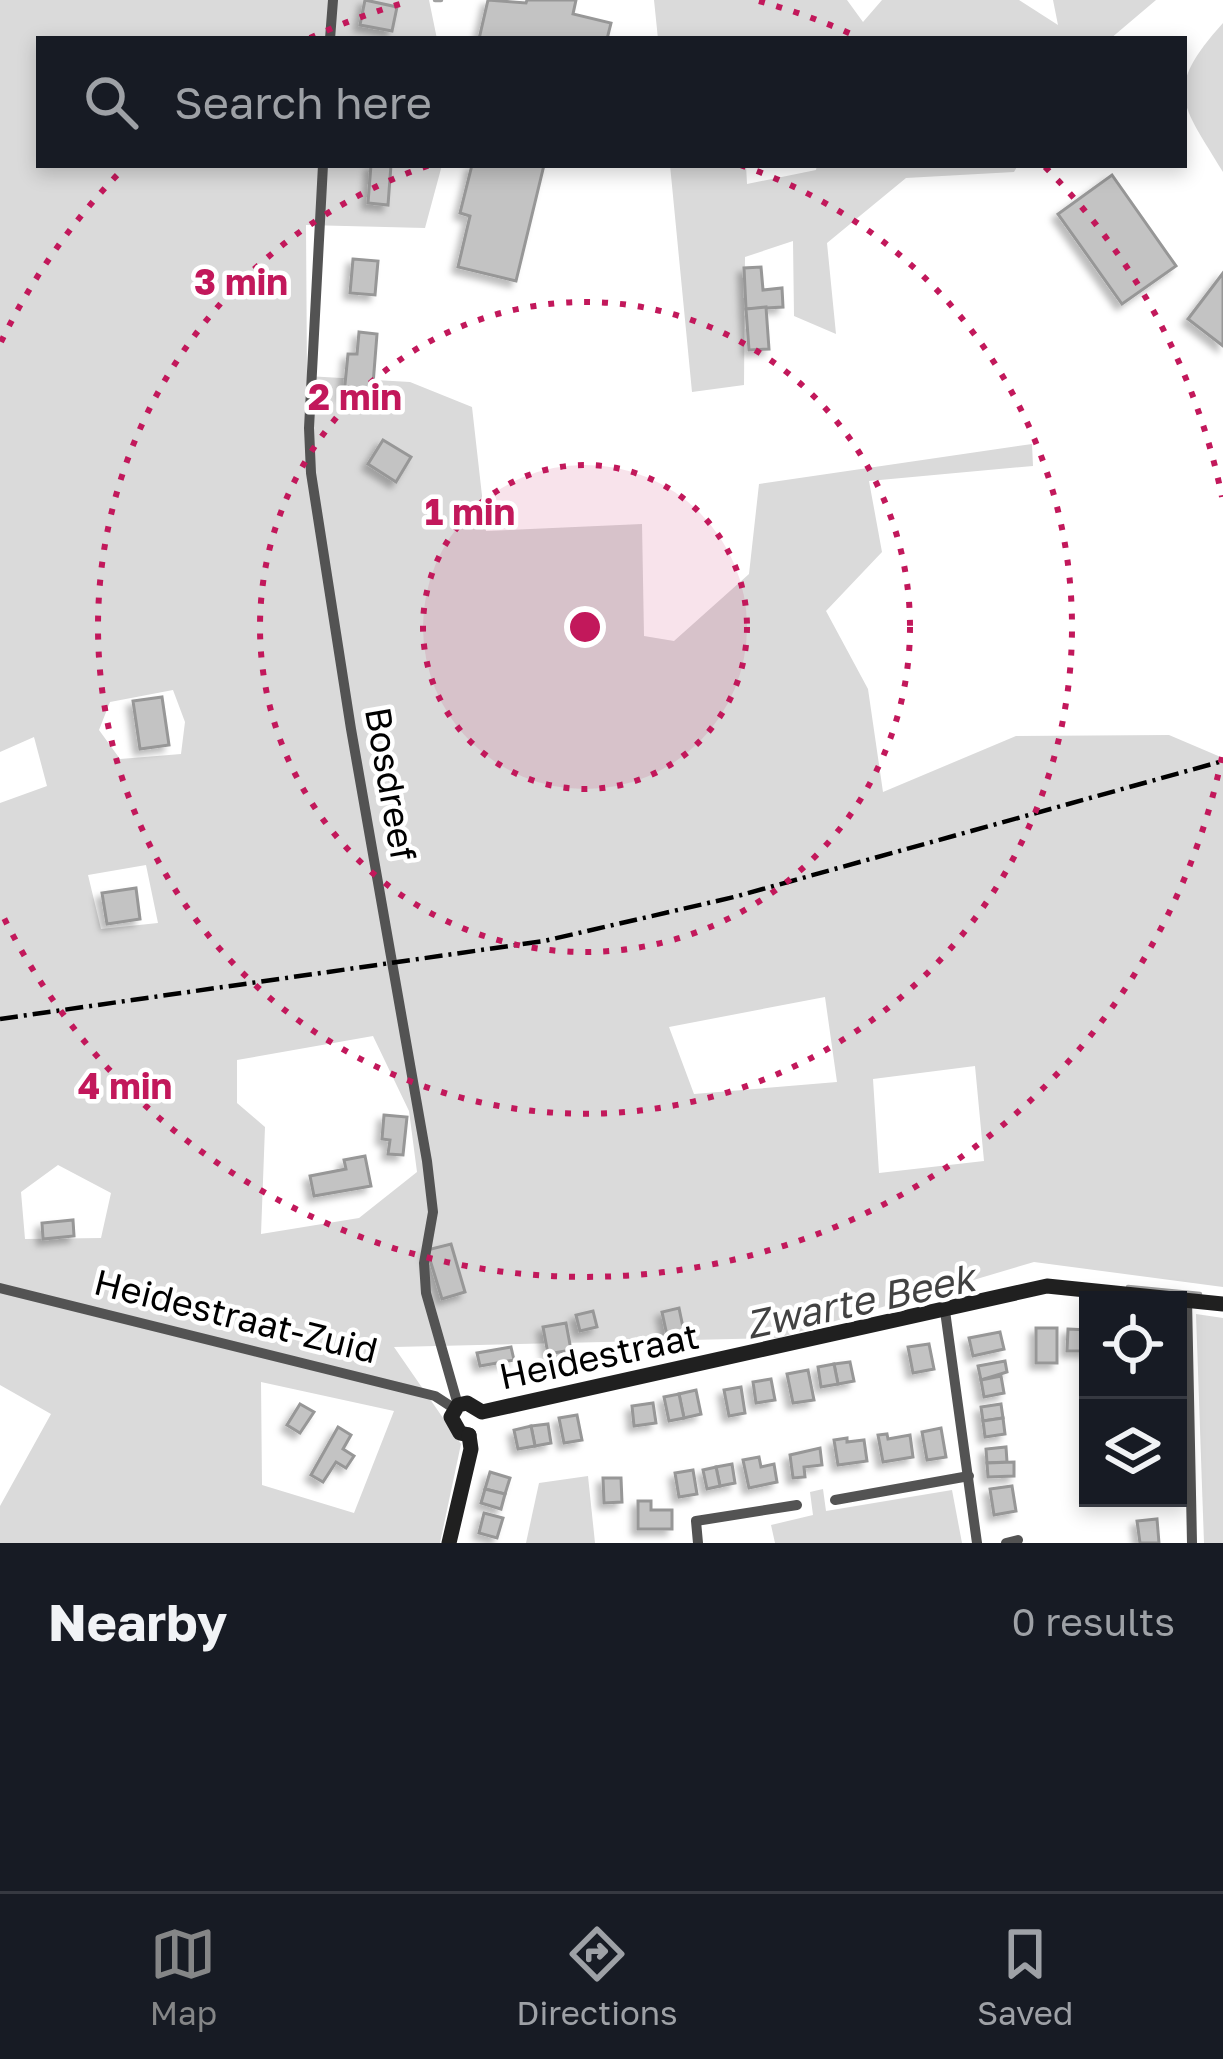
<!DOCTYPE html>
<html lang="en">
<head>
<meta charset="utf-8">
<style>
	body { margin:0; font-family:"Golos Text",sans-serif; background:#242831; color:#f1f3f6 }
	.controls { position:absolute; right:36px; bottom:36px; display:grid; overflow:hidden; border-radius:0px; box-shadow:0 6px 18px #0003 }
	.controls button { width:108px; height:108px; display:grid; place-items:center; padding:0; border:0; border-bottom:3px solid #363941; background:#171b24; color:#f1f3f6; font:60px sans-serif }
	.list { margin:0; padding:0; list-style:none }
	h2 { display:flex; justify-content:space-between; align-items:center; height:156px; margin:0; padding:0 48px; font-size:51px }
	h2 small { font-size:39px; font-weight:400; color:#9ea1a6 }
	.icon { flex:none; width:66px; height:66px; fill:none; stroke:currentColor; stroke-width:2; stroke-linecap:round; stroke-linejoin:round }
	.map { position:relative; flex:none; width:1223px; height:1543px; overflow:hidden }
	.search { position:absolute; background:#171b24; box-shadow:0 6px 18px #0003; left:36px; right:36px; top:36px; height:132px; display:flex; align-items:center; gap:30px; box-sizing:border-box; padding:0 42px; border-radius:0px; color:#9ea1a6; font-size:45px }
	.sheet { height:348px; background:#171b24 }
	nav { display:flex; justify-content:space-around; align-items:center; box-sizing:border-box; height:168px; border-top:3px solid #363941; background:#171b24; font-size:33px; color:#9ea1a6 }
	nav a { display:grid; justify-items:center; gap:6px }
	nav .on { color:#858687 }
	.map>svg:first-child { display:block }
	.green { fill:#dadada; fill-rule:evenodd }
	.lines { fill:none; stroke-linecap:round; stroke-linejoin:round }
	.stream { stroke:#a1a1a1; stroke-width:4.5 }
	.building { fill:#c3c3c3; stroke:#979797; stroke-width:3; filter:url(#shadow) }
	.street { stroke:#535353; stroke-width:10 }
	.secondary { stroke:#202020; stroke-width:15 }
	.rail { stroke:#000; stroke-width:4.5; stroke-dasharray:18 6 3 6; stroke-linecap:butt }
	.ring { fill:none; stroke:#c2185b; stroke-width:6; stroke-dasharray:6 12 }
	.labels { text-anchor:middle; stroke-width:9; stroke-linejoin:round; paint-order:stroke }
	.street-label { font-size:36px; fill:#000; stroke:#fff }
	.water-label { font-size:39px; font-style:italic; fill:#424242; stroke:#fff }
	.centre { fill:#c2185b; stroke:#fff; stroke-width:6 }
	.ring-label { font-size:36px; text-anchor:middle; font-weight:bold; fill:#c2185b; stroke:#fff; stroke-width:9; stroke-linejoin:round; paint-order:stroke }
</style>
</head>
<body>
<div class="map">
<svg width="1223" height="1543" viewBox="0 0 1223 1543">
	<defs>
		<filter id="shadow"><feDropShadow dx="-5.5" dy="5.5" stdDeviation="3" flood-color="#0004"/></filter>
	</defs>
	<rect width="100%" height="100%" fill="#fff"/>
	<!-- green -->
	<g class="green">
		<path d="M 0,0 L 429,0 L 437,39 L 39,39 L 39,165 L 442,165 L 425,228 L 306,225 L 307,376 L 410,382 L 472,407 L 486,531 L 642,524 L 644,636 L 674,641 L 749,574 L 759,484 L 1032,444 L 1033,466 L 869,481 L 882,552 L 826,611 L 868,689 L 883,792 L 1016,736 L 1169,735 L 1223,758 L 1223,1287 L 1034,1262 L 778,1338 L 394,1347 L 461,1444 L 440,1543 L 0,1543 L 0,1506 L 51,1414 L 0,1385 L 0,803 L 47,786 L 34,737 L 0,752 ZM 173,690 L 185,722 L 181,754 L 120,759 L 99,730 L 110,702 ZM 146,865 L 158,923 L 101,929 L 88,875 ZM 825,997 L 837,1082 L 694,1094 L 669,1027 ZM 373,1036 L 409,1111 L 417,1172 L 359,1218 L 261,1234 L 265,1127 L 237,1103 L 237,1060 ZM 975,1066 L 984,1161 L 879,1173 L 873,1079 ZM 58,1165 L 111,1193 L 101,1238 L 25,1239 L 21,1192 ZM 261,1382 L 394,1411 L 354,1513 L 262,1485 Z"/>
		<polygon points="654,0 847,0 863,22 882,0 1019,0 1058,25 1053,0 1156,0 1110,39 658,39"/>
		<path d="M 1223,23 L 1223,172 C 1182,103 1162,91 1223,23 Z"/>
		<polygon points="670,165 746,165 747,184 816,170 817,165 1018,165 1014,172 906,178 827,243 836,334 794,316 793,241 745,257 744,385 692,392"/>
		<polygon points="1196,1314 1223,1318 1223,1543 1204,1543"/>
		<polygon points="588,1476 595,1543 526,1543 539,1483"/>
		<polygon points="823,1489 826,1511 952,1490 962,1543 775,1543 771,1525 813,1515 810,1492"/>
	</g>
	<g class="lines">
		<!-- stream -->
		<g class="stream">
			<polyline points="435,0 441,0"/>
			<polyline points="1128,1287 1200,1294"/>
		</g>
	</g>
	<!-- building -->
	<g class="building">
		<polygon points="365,0 397,7 392,31 360,25"/>
		<polygon points="488,0 526,3 527,0 576,0 573,14 611,23 607,39 479,39"/>
		<polygon points="371,165 391,165 388,205 368,203"/>
		<polygon points="472,165 544,165 516,281 458,267 470,216 460,213"/>
		<polygon points="1112,175 1176,266 1122,304 1058,214"/>
		<polygon points="353,259 378,261 375,295 350,293"/>
		<polygon points="761,267 763,290 782,288 783,307 746,309 744,268"/>
		<polygon points="1223,273 1223,346 1188,319"/>
		<polygon points="766,307 769,349 749,350 746,309"/>
		<polygon points="359,332 377,334 372,397 344,394 348,354 357,354"/>
		<polygon points="383,440 411,457 396,482 368,464"/>
		<polygon points="162,697 169,745 140,749 133,701"/>
		<polygon points="136,888 140,919 107,924 102,893"/>
		<polygon points="384,1115 407,1117 403,1155 388,1154 390,1140 382,1139"/>
		<polygon points="365,1156 371,1186 314,1196 310,1176 346,1169 344,1160"/>
		<polygon points="73,1220 74,1236 43,1239 42,1223"/>
		<polygon points="451,1244 465,1292 442,1299 427,1250"/>
		<polygon points="679,1308 685,1337 668,1340 662,1312"/>
		<polygon points="593,1311 597,1327 580,1331 576,1315"/>
		<polygon points="566,1323 571,1350 548,1354 543,1327"/>
		<rect x="1036" y="1328" width="21" height="35"/>
		<polygon points="1068,1329 1088,1330 1088,1351 1067,1351"/>
		<polygon points="1000,1332 1004,1349 973,1356 969,1338"/>
		<polygon points="929,1344 934,1369 913,1373 908,1347"/>
		<polygon points="511,1347 514,1360 480,1366 477,1353"/>
		<polygon points="1005,1361 1007,1372 981,1380 978,1366"/>
		<polygon points="850,1362 854,1381 838,1384 834,1364"/>
		<polygon points="834,1364 838,1384 821,1387 818,1367"/>
		<polygon points="808,1370 814,1400 793,1403 787,1374"/>
		<polygon points="1001,1376 1004,1393 984,1397 981,1380"/>
		<polygon points="771,1379 775,1400 756,1403 753,1382"/>
		<polygon points="741,1387 745,1413 729,1416 724,1390"/>
		<polygon points="696,1390 701,1414 684,1418 679,1394"/>
		<polygon points="679,1394 684,1418 669,1421 664,1397"/>
		<polygon points="653,1403 656,1423 634,1426 632,1406"/>
		<polygon points="300,1404 314,1412 300,1433 287,1425"/>
		<polygon points="1001,1404 1003,1418 983,1421 981,1407"/>
		<polygon points="577,1415 582,1440 564,1443 559,1418"/>
		<polygon points="1003,1418 1005,1434 985,1437 983,1421"/>
		<polygon points="548,1424 551,1443 535,1446 531,1426"/>
		<polygon points="531,1426 535,1446 518,1449 514,1430"/>
		<polygon points="338,1427 351,1435 343,1449 354,1456 346,1468 336,1462 323,1482 311,1475"/>
		<polygon points="941,1428 946,1457 927,1460 922,1432"/>
		<polygon points="887,1434 888,1439 910,1435 913,1457 883,1462 878,1435"/>
		<polygon points="847,1438 847,1442 864,1440 867,1461 838,1465 834,1440"/>
		<polygon points="1006,1447 1007,1462 987,1463 986,1449"/>
		<polygon points="820,1448 822,1465 804,1467 805,1477 793,1478 790,1455"/>
		<polygon points="759,1457 761,1467 774,1464 777,1482 749,1488 743,1460"/>
		<polygon points="1014,1462 1014,1476 988,1477 987,1463"/>
		<polygon points="732,1464 735,1483 720,1486 716,1467"/>
		<polygon points="716,1467 720,1486 707,1489 703,1470"/>
		<polygon points="693,1470 697,1494 679,1497 675,1473"/>
		<polygon points="490,1472 510,1478 505,1494 485,1489"/>
		<polygon points="603,1478 621,1478 622,1502 604,1503"/>
		<polygon points="1012,1486 1016,1511 994,1515 990,1489"/>
		<polygon points="485,1489 505,1494 501,1509 481,1503"/>
		<polygon points="638,1501 651,1501 651,1510 672,1510 672,1529 638,1529"/>
		<polygon points="484,1513 503,1518 497,1538 479,1533"/>
		<polygon points="1157,1519 1159,1543 1140,1543 1137,1521"/>
	</g>
	<g class="lines">
		<!-- street -->
		<g class="street">
			<polyline points="330,39 333,0"/>
			<polyline points="323,165 309,428 311,473 351,729 427,1161 433,1212 424,1263 426,1293 458,1405"/>
			<polyline points="0,1288 435,1396 455,1409"/>
			<polyline points="1187,1299 1192,1543"/>
			<polyline points="945,1311 977,1543"/>
			<polyline points="835,1500 969,1476"/>
			<polyline points="698,1543 696,1521 797,1505"/>
			<polyline points="1006,1543 1018,1540"/>
		</g>
		<!-- secondary -->
		<g class="secondary">
			<polyline points="469,1435 460,1433 451,1417 458,1405 467,1403 482,1412 1047,1286 1223,1304"/>
			<polyline points="449,1543 471,1449 469,1435"/>
		</g>
		<!-- rail -->
		<polyline class="rail" points="0,1019 544,941 734,897 1223,761"/>
	</g>
	<!-- distance rings -->
	<circle cx="585" cy="627" r="162" fill="#c2185b" fill-opacity=".12"/>
	<g class="ring">
		<circle cx="585" cy="627" r="162"/>
		<circle cx="585" cy="627" r="325"/>
		<path d="M740 165A487 487 0 1 1 430 165"/>
		<path d="M1222 757A650 650 0 0 1 1 912M1 342A650 650 0 0 1 125 167M310 38A650 650 0 0 1 411 1M759 1A650 650 0 0 1 860 38M1045 167A650 650 0 0 1 1222 497"/>
	</g>
	<g class="labels">
		<!-- street labels -->
		<g class="street-label">
			<text transform="translate(391 784) rotate(80)" y="13">Bosdreef</text>
			<text transform="translate(236 1316) rotate(14)" y="13">Heidestraat-Zuid</text>
			<text transform="translate(599 1356) rotate(-12)" y="13">Heidestraat</text>
		</g>
		<!-- water labels -->
		<g class="water-label">
			<text transform="translate(860 1301) rotate(-12)" y="14">Zwarte Beek</text>
		</g>
	</g>
	<circle cx="585" cy="627" r="18" class="centre"/>
	<g class="ring-label">
		<text x="241" y="295">3 min</text>
		<text x="355" y="410">2 min</text>
		<text x="470" y="525">1 min</text>
		<text x="125" y="1099">4 min</text>
	</g>
</svg>
<div class="controls">
<button><svg class="icon" aria-label="locate" viewBox="0 0 24 24"><circle cx="12" cy="12" r="6"/><path d="M12 2v4M12 18v4M2 12h4M18 12h4"/></svg></button>
<button><svg class="icon" aria-label="layers" viewBox="0 0 24 24"><path d="M12 4l9 5-9 5-9-5zM3 14l9 5 9-5"/></svg></button>
</div>
<div class="search"><svg class="icon" aria-label="search" viewBox="0 0 24 24"><circle cx="10" cy="10" r="6"/><path d="M15 15l6 6"/></svg>Search here</div>
</div>
<section class="sheet">
<h2>Nearby<small>0 results</small></h2>
<ul class="list">
</ul>
</section>
<nav>
<a class="on"><svg class="icon" aria-label="map" viewBox="0 0 24 24"><path d="M3 6l6-2 6 2 6-2v14l-6 2-6-2-6 2zM9 4v14M15 6v14"/></svg>Map</a>
<a><svg class="icon" aria-label="directions" viewBox="0 0 24 24"><path d="M12 3l9 9-9 9-9-9zM9 14v-3h6M13 9l2 2-2 2"/></svg>Directions</a>
<a><svg class="icon" aria-label="saved" viewBox="0 0 24 24"><path d="M7 4h10v16l-5-4-5 4z"/></svg>Saved</a>
</nav>
</body>
</html>
